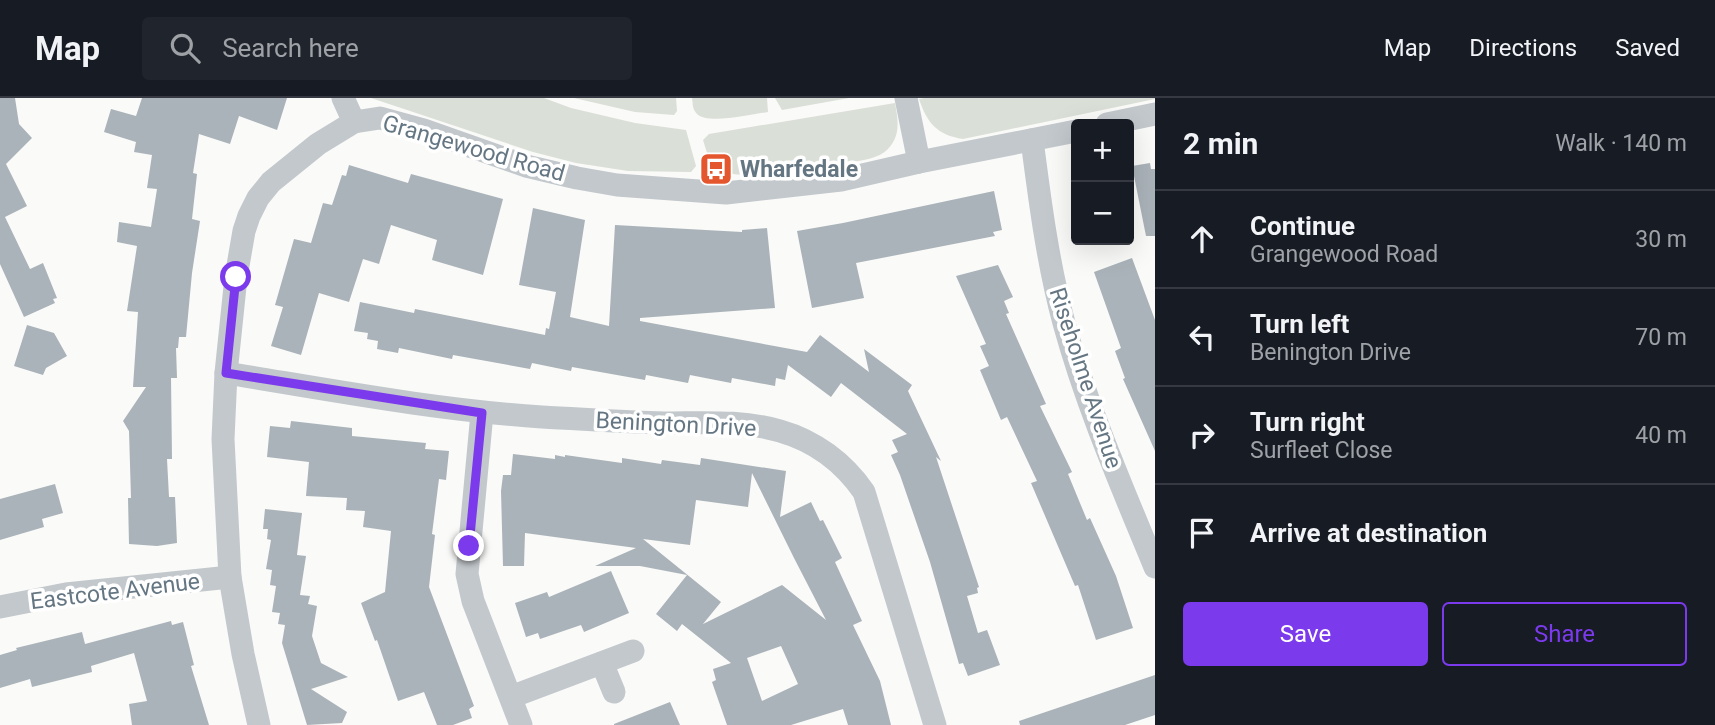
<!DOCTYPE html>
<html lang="en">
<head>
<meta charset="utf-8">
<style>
	body { margin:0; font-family:Roboto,sans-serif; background:#20242c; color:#f1f3f6 }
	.controls { position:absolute; right:21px; top:21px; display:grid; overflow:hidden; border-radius:7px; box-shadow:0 7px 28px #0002 }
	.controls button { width:63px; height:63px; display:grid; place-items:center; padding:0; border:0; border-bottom:2px solid #363941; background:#171b24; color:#f1f3f6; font:35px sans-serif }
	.stop { position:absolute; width:21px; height:21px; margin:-16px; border:5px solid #7c3aed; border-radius:50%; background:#fff }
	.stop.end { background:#7c3aed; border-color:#fff; box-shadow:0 2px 7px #0008 }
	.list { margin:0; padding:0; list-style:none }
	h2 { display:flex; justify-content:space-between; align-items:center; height:91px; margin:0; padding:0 28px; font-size:30px }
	h2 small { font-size:23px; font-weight:400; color:#9ea1a6 }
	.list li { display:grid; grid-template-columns:46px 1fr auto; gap:21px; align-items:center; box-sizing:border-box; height:98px; padding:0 28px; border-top:2px solid #363941 }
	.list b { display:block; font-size:26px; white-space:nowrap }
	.list p { margin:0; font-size:23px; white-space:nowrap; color:#9ea1a6 }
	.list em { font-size:23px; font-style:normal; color:#9ea1a6 }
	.actions { display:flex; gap:14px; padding:21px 28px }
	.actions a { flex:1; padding:16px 0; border:2px solid #7c3aed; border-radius:7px; text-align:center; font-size:24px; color:#7c3aed }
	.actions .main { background:#7c3aed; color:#fff }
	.icon { flex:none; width:38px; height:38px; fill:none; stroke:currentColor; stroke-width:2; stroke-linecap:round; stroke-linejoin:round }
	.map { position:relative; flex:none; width:1155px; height:627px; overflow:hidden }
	header { display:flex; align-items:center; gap:42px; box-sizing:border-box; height:98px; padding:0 35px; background:#171b24; border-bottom:2px solid #363941 }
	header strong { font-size:33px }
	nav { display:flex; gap:38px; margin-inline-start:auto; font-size:24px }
	.search { width:490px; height:63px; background:#20242c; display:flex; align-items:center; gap:18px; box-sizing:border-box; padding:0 24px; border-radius:7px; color:#9ea1a6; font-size:26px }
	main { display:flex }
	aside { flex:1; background:#171b24 }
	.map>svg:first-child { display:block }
	.green { fill:#dadfd7 }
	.building { fill:#aab3b9; fill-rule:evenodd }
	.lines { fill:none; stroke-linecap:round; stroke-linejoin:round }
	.street { stroke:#c3c8cc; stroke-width:23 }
	.route { stroke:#7c3aed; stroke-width:9 }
	.labels { text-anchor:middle; stroke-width:7; stroke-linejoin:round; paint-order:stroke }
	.street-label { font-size:23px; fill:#657683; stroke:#fff }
	.poi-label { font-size:23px; font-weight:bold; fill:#657683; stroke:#fff; text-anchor:start }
</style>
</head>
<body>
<header>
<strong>Map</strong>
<div class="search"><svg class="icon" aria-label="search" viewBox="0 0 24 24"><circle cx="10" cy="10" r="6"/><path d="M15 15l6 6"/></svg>Search here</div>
<nav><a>Map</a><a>Directions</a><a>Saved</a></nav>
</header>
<main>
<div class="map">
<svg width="1155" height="627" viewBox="0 0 1155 627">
	<rect width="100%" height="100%" fill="#fafaf8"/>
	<!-- green -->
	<g class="green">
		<polygon points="371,0 544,0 571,10 635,25 686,32 696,68 691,74 628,73 576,65 533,54"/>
		<polygon points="574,0 676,0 677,13 674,17 635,14"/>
		<path d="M 692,0 L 767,0 L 768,14 C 753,16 708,27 697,16 C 692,11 693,6 692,0 Z"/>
		<polygon points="775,0 849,0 782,12"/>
		<path d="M 924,0 L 1155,0 L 1155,1 L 963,41 C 937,37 927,25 919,1 Z"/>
		<path d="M 895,5 C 898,22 901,37 888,51 C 879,61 861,62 848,65 C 803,74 756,85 712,71 L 703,42 L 709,36 Z"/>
	</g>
	<!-- building -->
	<g class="building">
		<polygon points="0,0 15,0 19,26 32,40 6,66 27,108 5,119 30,171 43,165 57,200 53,201 55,205 24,219 0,166"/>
		<polygon points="142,0 287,0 277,32 239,18 230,46 199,36 193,75 197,76 192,121 200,123 192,175 186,239 179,239 178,250 176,250 177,280 171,280 172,361 167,361 169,399 175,399 177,445 157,448 129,446 128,400 131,400 129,333 123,323 146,289 133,289 138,214 127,213 137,148 117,144 119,124 151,129 157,91 147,90 152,57 134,54 136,44 104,34 111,11 136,18"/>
		<polygon points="1150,65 1151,71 1155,71 1155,138 1146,138 1132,68"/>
		<polygon points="349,67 408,85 411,76 503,101 483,177 432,162 437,142 391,127 379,166 363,161 349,204 319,195 301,257 271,248 283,209 275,207 294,141 311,145 323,105 332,107 342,77 346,78"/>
		<polygon points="994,93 1002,132 993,134 995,138 856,165 864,200 812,210 797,133 843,125"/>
		<polygon points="533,110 585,122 570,219 609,228 615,127 742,134 742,132 767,130 775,210 640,220 640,223 807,254 820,237 869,274 864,251 912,287 908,293 941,363 936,359 979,489 977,490 978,495 967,498 978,535 987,532 1000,567 968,578 963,565 959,566 930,464 900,377 891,357 898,354 892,342 907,336 841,285 831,299 788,267 785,282 776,280 775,288 732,280 731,285 690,277 688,285 646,277 645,282 572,269 571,273 532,265 530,271 453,257 452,261 399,250 398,255 377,251 378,243 367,241 368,235 354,233 360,204 414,215 415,211 545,237 546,230 549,231 556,194 519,187"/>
		<polygon points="1132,160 1155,222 1155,353 1123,281 1125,280 1115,253 1121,250 1094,174"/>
		<polygon points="998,167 1013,199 1004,203 1009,215 1006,216 1046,306 1040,308 1072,374 1068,376 1087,422 1090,420 1116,478 1133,530 1096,542 1078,487 1075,488 1031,385 1037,383 1007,319 1001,322 980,272 989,268 980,248 986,246 956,178"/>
		<polygon points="27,227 54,235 67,258 46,270 43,277 14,268"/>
		<polygon points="291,323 352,330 352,338 426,345 425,351 449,353 446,382 439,381 432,436 435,437 429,489 474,608 469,611 472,620 453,627 437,627 424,594 398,603 377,542 375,543 361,505 385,494 391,433 363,429 365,413 346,412 347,400 306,398 309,364 267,359 270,328 290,330"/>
		<path d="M 513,356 L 555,361 L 555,357 L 565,359 L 565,357 L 622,365 L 622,360 L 661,366 L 662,362 L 700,367 L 701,360 L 786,373 L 780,419 L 811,404 L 820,423 L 823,422 L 842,460 L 835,464 L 862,523 L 853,527 L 880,583 L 891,627 L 848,627 L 843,611 L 791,627 L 727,627 L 712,584 L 716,582 L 713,571 L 731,565 L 682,526 L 677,533 L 656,516 L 687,477 L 640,468 L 595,468 L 636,450 L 525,435 L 524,468 L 503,468 L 501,393 L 503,377 L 511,377 ZM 752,375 L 794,460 L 826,522 L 782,487 L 703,526 L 721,504 L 643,441 L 690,447 L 696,402 L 748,409 ZM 781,548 L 798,586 L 762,603 L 747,560 Z"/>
		<polygon points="55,386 63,415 42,421 44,429 0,442 0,401"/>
		<polygon points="265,411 302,415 297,457 306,458 300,497 310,498 308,506 317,508 312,538 321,565 348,579 311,591 347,614 342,625 307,627 282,545 285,527 278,526 280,515 272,514 276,488 270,487 272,472 266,471 271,442 267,441 268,431 263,431"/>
		<polygon points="611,473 629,515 584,534 581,527 540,541 538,535 526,539 515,505 547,494 549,499"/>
		<polygon points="171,523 172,527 183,524 194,567 191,568 209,627 132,627 129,606 147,603 134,555 91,568 92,574 32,589 30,581 0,590 0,557 17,552 16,550 82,534 85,546"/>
		<polygon points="1155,577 1155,617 1125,627 1020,627 1019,623"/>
		<polygon points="670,604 680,627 614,627 614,626"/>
	</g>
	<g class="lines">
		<!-- street -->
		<g class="street">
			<polyline points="343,0 354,24"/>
			<polyline points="906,0 919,64"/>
			<polyline points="1107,26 1155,16"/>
			<path d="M 1032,42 C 1040,104 1048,166 1064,225 C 1087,309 1122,389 1155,469"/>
			<path d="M 226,275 C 331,292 436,312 542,319 C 583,321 623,324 664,325 C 703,325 743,322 780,333 C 815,343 844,365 864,394 L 935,627"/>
			<polyline points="482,315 467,476 473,503 521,627"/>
			<polyline points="0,509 66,496 230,479"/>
			<polyline points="602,565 614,594"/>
			<polyline points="511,599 633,553"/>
			<polyline points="259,627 243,556 230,479 223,341 226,275 236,179 244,133 249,118 258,100 271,84 318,46 354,24 380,20 424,32 526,68 577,80 617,87 726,95 841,82 919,64 1076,33"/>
		</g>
	</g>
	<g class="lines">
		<!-- route -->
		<polyline class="route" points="236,179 226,275 482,315 469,448"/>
	</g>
	<!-- icons -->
	<defs>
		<symbol id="bus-square" viewBox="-11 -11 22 22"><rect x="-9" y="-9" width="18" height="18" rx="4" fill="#e4572e" stroke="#fff"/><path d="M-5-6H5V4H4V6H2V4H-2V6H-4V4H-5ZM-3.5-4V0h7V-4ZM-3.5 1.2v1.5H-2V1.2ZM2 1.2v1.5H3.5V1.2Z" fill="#fff"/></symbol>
	</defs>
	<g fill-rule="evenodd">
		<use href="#bus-square" x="697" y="52" width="38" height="38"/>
	</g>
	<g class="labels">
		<!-- street labels -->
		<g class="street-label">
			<text transform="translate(474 50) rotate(16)" y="8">Grangewood Road</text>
			<text transform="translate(1086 280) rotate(72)" y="8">Riseholme Avenue</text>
			<text transform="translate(676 326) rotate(3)" y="8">Benington Drive</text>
			<text transform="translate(115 493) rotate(-7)" y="8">Eastcote Avenue</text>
		</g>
		<!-- poi labels -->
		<g class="poi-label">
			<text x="740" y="79">Wharfedale</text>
		</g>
	</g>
</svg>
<div class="controls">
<button>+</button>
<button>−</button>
</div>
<div class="stop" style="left:236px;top:179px"></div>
<div class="stop end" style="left:469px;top:448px"></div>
</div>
<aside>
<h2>2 min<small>Walk · 140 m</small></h2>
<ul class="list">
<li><svg class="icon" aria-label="ahead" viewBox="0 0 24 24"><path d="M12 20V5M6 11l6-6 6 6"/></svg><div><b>Continue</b><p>Grangewood Road</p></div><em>30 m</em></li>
<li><svg class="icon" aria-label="left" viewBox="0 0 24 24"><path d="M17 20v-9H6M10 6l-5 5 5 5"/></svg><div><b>Turn left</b><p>Benington Drive</p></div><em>70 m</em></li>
<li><svg class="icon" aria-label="right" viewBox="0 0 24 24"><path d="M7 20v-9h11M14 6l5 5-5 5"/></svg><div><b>Turn right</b><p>Surfleet Close</p></div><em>40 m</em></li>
<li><svg class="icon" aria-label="arrive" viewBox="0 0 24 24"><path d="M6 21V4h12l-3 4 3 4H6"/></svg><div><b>Arrive at destination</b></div></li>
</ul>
<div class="actions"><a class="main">Save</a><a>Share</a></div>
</aside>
</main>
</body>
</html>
